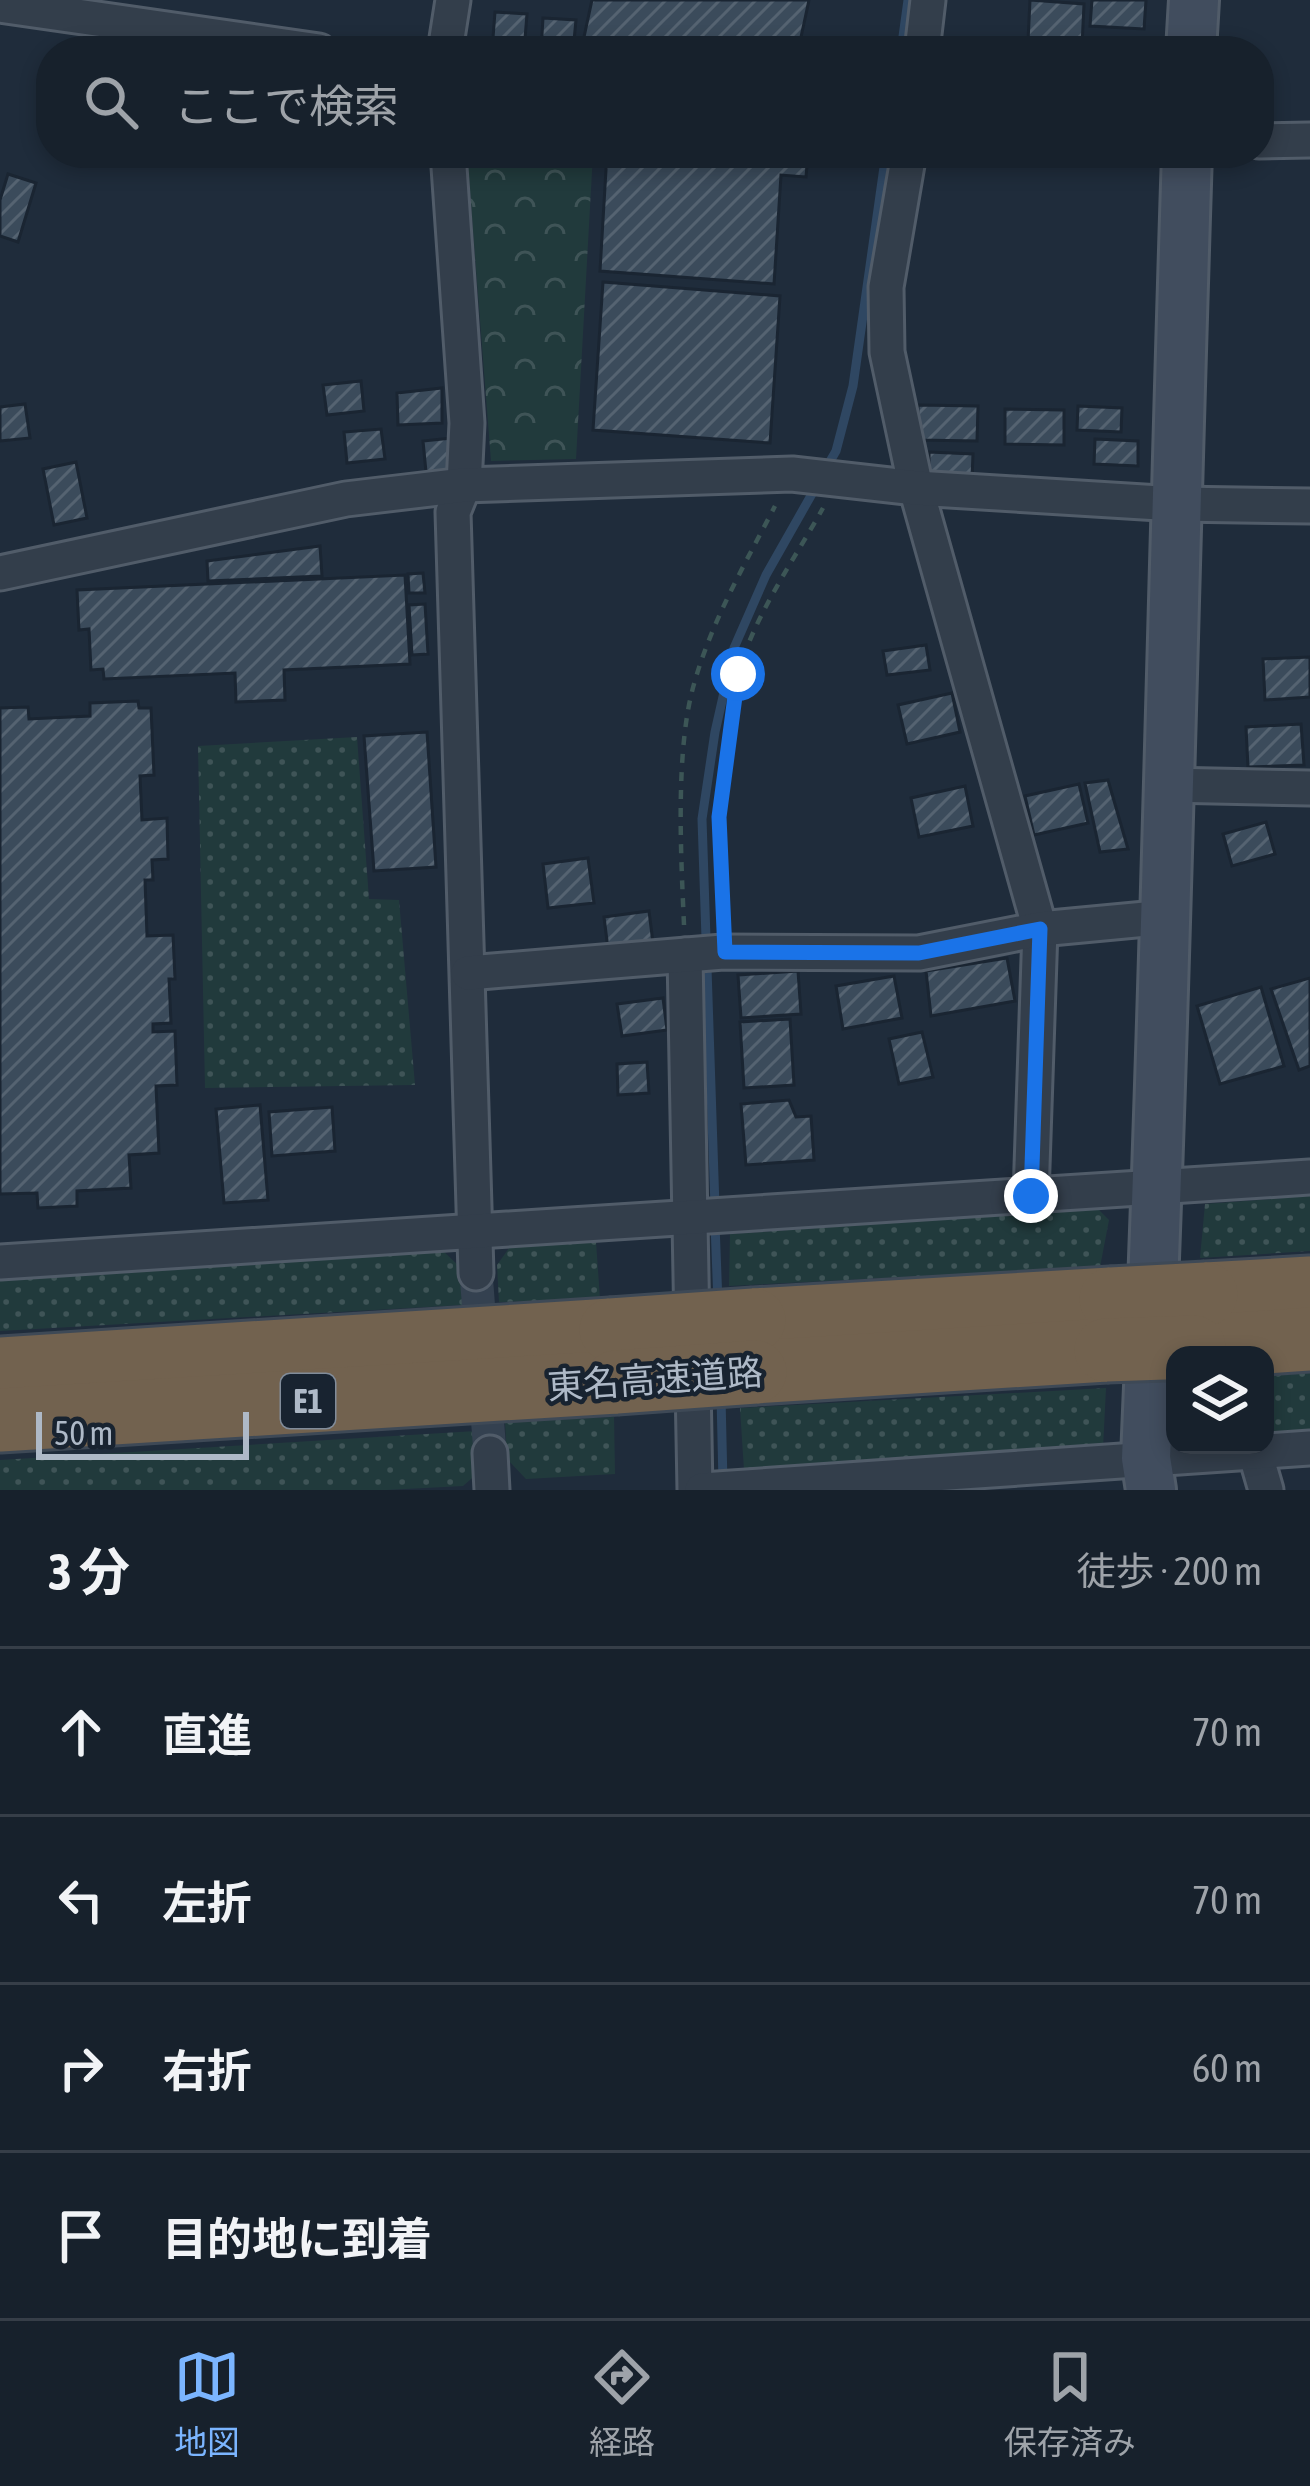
<!DOCTYPE html>
<html lang="ja">
<head>
<meta charset="utf-8">
<style>
	body { margin:0; font-family:"Asap Condensed","Noto Sans JP",sans-serif; background:#202934; color:#f1f3f6 }
	.controls { position:absolute; right:36px; bottom:36px; display:grid; overflow:hidden; border-radius:24px; box-shadow:0 6px 18px #0003 }
	.controls button { width:108px; height:108px; display:grid; place-items:center; padding:0; border:0; border-bottom:3px solid #363e48; background:#17212c; color:#f1f3f6; font:60px sans-serif }
	.scale { position:absolute; left:36px; bottom:30px; width:213px; box-sizing:border-box; padding-left:12px; border:6px solid #aeb9c7; border-top:0; font-size:33px; line-height:42px; white-space:nowrap; color:#aeb9c7; -webkit-text-stroke:9px #182330; paint-order:stroke }
	.stop { position:absolute; width:36px; height:36px; margin:-27px; border:9px solid #1a73e8; border-radius:50%; background:#fff }
	.stop.end { background:#1a73e8; border-color:#fff; box-shadow:0 3px 12px #0008 }
	.list { margin:0; padding:0; list-style:none }
	h2 { display:flex; justify-content:space-between; align-items:center; height:156px; margin:0; padding:0 48px; font-size:51px }
	h2 small { font-size:39px; font-weight:400; color:#9ea3a9 }
	.list li { display:grid; grid-template-columns:78px 1fr auto; gap:36px; align-items:center; box-sizing:border-box; height:168px; padding:0 48px; border-top:3px solid #363e48 }
	.list b { display:block; font-size:45px; white-space:nowrap }
	.list em { font-size:39px; font-style:normal; color:#9ea3a9 }
	.icon { flex:none; width:66px; height:66px; fill:none; stroke:currentColor; stroke-width:2; stroke-linecap:round; stroke-linejoin:round }
	.map { position:relative; flex:none; width:1310px; height:1490px; overflow:hidden }
	.search { position:absolute; background:#17212c; box-shadow:0 6px 18px #0003; left:36px; right:36px; top:36px; height:132px; display:flex; align-items:center; gap:30px; box-sizing:border-box; padding:0 42px; border-radius:48px; color:#9ea3a9; font-size:45px }
	.sheet { height:828px; background:#17212c }
	nav { display:flex; justify-content:space-around; align-items:center; box-sizing:border-box; height:168px; border-top:3px solid #363e48; background:#17212c; font-size:33px; color:#9ea3a9 }
	nav a { display:grid; justify-items:center; gap:6px }
	nav .on { color:#7bb5ff }
	.map>svg:first-child { display:block }
	.grass { fill:url(#grass-dots) }
	.park { fill:url(#park-crowns) }
	.lines { fill:none; stroke-linecap:round; stroke-linejoin:round }
	.stream { stroke:#2f4762; stroke-width:9 }
	.building { fill:url(#building-hatch); stroke:#1a2532; stroke-width:3 }
	.street-tunnel { stroke:#344150; stroke-width:33; stroke-dasharray:33 16; stroke-linecap:butt }
	.street-casing { stroke:#515c69; stroke-width:39 }
	.secondary-casing { stroke:#515c69; stroke-width:54 }
	.highway-casing { stroke:#3e4956; stroke-width:69 }
	.path { stroke:#3c5656; stroke-width:4.5; stroke-dasharray:9 9; stroke-linecap:butt }
	.street { stroke:#333e4b; stroke-width:33 }
	.secondary { stroke:#414d5e; stroke-width:48 }
	.highway { stroke:#72624f; stroke-width:63 }
	.highway-bridge-casing { stroke:#3e4956; stroke-width:69; stroke-linecap:butt }
	.highway-bridge { stroke:#72624f; stroke-width:63 }
	.route { stroke:#1a73e8; stroke-width:15 }
	.labels { text-anchor:middle; stroke-width:9; stroke-linejoin:round; paint-order:stroke }
	.shield { fill:#182330; stroke:#818c9a; stroke-width:3 }
	.shield-label { font-size:33px; font-weight:bold; fill:#aeb9c7 }
	.street-label { font-size:36px; fill:#aeb9c7; stroke:#182330 }
</style>
</head>
<body>
<div class="map">
<svg width="1310" height="1490" viewBox="0 0 1310 1490">
	<defs>
		<pattern id="grass-dots" width="8" height="8" patternUnits="userSpaceOnUse" patternTransform="scale(3)"><rect width="8" height="8" fill="#213a3c"/><path d="M2 2h.1M6 6h.1" fill="none" stroke="#3f5457" stroke-width="1.8" stroke-linecap="round"/></pattern>
		<pattern id="park-crowns" width="20" height="18" patternUnits="userSpaceOnUse" patternTransform="scale(3)"><rect width="20" height="18" fill="#213a3c"/><path d="M2 6a3 3 0 1 1 6 0M12 15a3 3 0 1 1 6 0" fill="none" stroke="#3f5457"/></pattern>
		<pattern id="building-hatch" width="6" height="6" patternUnits="userSpaceOnUse" patternTransform="scale(3)"><rect width="6" height="6" fill="#3b4b5b"/><path d="M-1 1l2-2M0 6l6-6M5 7l2-2" fill="none" stroke="#556371"/></pattern>
	</defs>
	<rect width="100%" height="100%" fill="#1f2c3b"/>
	<!-- grass -->
	<g class="grass">
		<polygon points="357,737 369,899 399,900 415,1085 205,1088 198,746"/>
		<polygon points="1310,1196 1310,1251 1200,1258 1205,1204"/>
		<polygon points="1098,1209 1109,1220 1100,1267 729,1286 730,1234"/>
		<polygon points="596,1242 600,1299 499,1302 497,1265 512,1244"/>
		<polygon points="442,1250 460,1267 463,1305 0,1331 0,1280"/>
		<polygon points="1310,1373 1310,1435 1265,1437 1265,1376"/>
		<polygon points="1106,1388 1103,1448 744,1470 740,1408"/>
		<polygon points="614,1417 615,1474 526,1479 507,1459 505,1422"/>
		<polygon points="476,1431 479,1472 463,1486 386,1490 0,1490 0,1460"/>
	</g>
	<!-- park -->
	<polygon class="park" points="467,153 593,153 576,459 491,461"/>
	<g class="lines">
		<!-- stream -->
		<g class="stream">
			<polyline points="901,51 908,0"/>
			<polyline points="825,470 836,451 853,386 886,153"/>
			<polyline points="715,1207 702,819 715,732 734,648 766,575 817,485"/>
			<polyline points="715,1224 718,1303"/>
			<polyline points="721,1397 723,1483"/>
		</g>
	</g>
	<!-- building -->
	<g class="building">
		<polygon points="592,0 809,0 798,51 581,51"/>
		<polygon points="1030,0 1084,4 1082,46 1028,42"/>
		<polygon points="1092,0 1146,0 1144,29 1090,26"/>
		<polygon points="495,12 527,14 524,51 492,51"/>
		<polygon points="543,18 576,20 573,51 541,51"/>
		<polygon points="607,153 808,154 806,177 781,175 774,284 600,271"/>
		<polygon points="8,174 36,183 18,242 0,236 0,200"/>
		<polygon points="603,282 780,296 770,443 593,430"/>
		<polygon points="361,381 364,411 327,415 323,385"/>
		<polygon points="442,388 442,423 398,425 397,393"/>
		<polygon points="25,404 30,438 0,441 0,407"/>
		<polygon points="918,405 978,406 977,441 918,440"/>
		<polygon points="1078,406 1122,408 1121,432 1077,430"/>
		<polygon points="1005,409 1064,410 1064,445 1005,444"/>
		<polygon points="381,429 385,459 347,463 344,432"/>
		<polygon points="452,438 455,469 426,472 423,441"/>
		<polygon points="1095,439 1138,441 1138,466 1094,464"/>
		<polygon points="929,452 973,454 972,478 929,476"/>
		<polygon points="76,462 87,518 54,525 43,469"/>
		<polygon points="320,546 322,576 208,581 207,561"/>
		<polygon points="423,573 425,593 409,593 408,574"/>
		<polygon points="405,575 410,664 284,670 285,700 236,702 235,673 104,679 103,669 91,670 89,629 79,630 77,590"/>
		<polygon points="425,604 428,654 412,655 409,605"/>
		<polygon points="926,645 930,670 887,675 883,651"/>
		<polygon points="1310,657 1310,697 1265,700 1263,659"/>
		<polygon points="952,693 960,732 907,744 898,705"/>
		<polygon points="138,701 139,708 151,708 154,775 140,776 142,820 167,818 168,859 152,860 153,880 145,880 147,936 173,935 175,979 169,979 171,1023 153,1024 153,1032 175,1031 177,1085 156,1086 159,1153 129,1155 131,1188 77,1191 77,1206 38,1208 37,1193 0,1194 0,708 28,707 29,719 90,716 90,703"/>
		<polygon points="1301,724 1304,765 1248,767 1246,727"/>
		<polygon points="427,732 436,867 374,871 364,736"/>
		<polygon points="1108,780 1128,849 1100,852 1085,783"/>
		<polygon points="1079,784 1088,823 1034,835 1025,796"/>
		<polygon points="965,786 973,826 919,837 911,798"/>
		<polygon points="1266,822 1275,854 1232,866 1223,834"/>
		<polygon points="588,858 594,903 548,908 543,864"/>
		<polygon points="649,911 653,943 608,949 604,917"/>
		<polygon points="1007,958 1015,1001 931,1016 926,971"/>
		<polygon points="798,971 801,1014 741,1018 738,975"/>
		<polygon points="894,976 902,1018 843,1029 836,986"/>
		<polygon points="1310,978 1310,1066 1299,1070 1271,989"/>
		<polygon points="1261,987 1284,1066 1220,1084 1197,1006"/>
		<polygon points="663,998 667,1030 622,1036 617,1004"/>
		<polygon points="790,1019 794,1085 744,1088 740,1022"/>
		<polygon points="922,1032 933,1077 899,1084 889,1039"/>
		<polygon points="647,1062 649,1093 618,1095 617,1064"/>
		<polygon points="789,1100 796,1117 811,1116 814,1160 746,1165 741,1104"/>
		<polygon points="260,1105 268,1200 224,1203 216,1109"/>
		<polygon points="332,1107 335,1151 272,1156 269,1112"/>
	</g>
	<g class="lines">
		<!-- street-tunnel -->
		<polyline class="street-tunnel" points="476,1273 490,1453"/>
		<defs>
			<g id="street">
				<polyline points="0,5 319,51"/>
				<polyline points="445,51 453,0"/>
				<polyline points="922,51 928,0"/>
				<polyline points="1259,141 1310,140"/>
				<polyline points="448,153 467,423 464,485 453,512 476,1273"/>
				<polyline points="909,153 886,287 887,352 916,488 1040,929 1031,1196"/>
				<polyline points="0,573 346,499 464,485 792,474 916,488 1176,504 1310,506"/>
				<polyline points="1167,785 1310,788"/>
				<polyline points="685,955 695,1490"/>
				<polyline points="468,973 723,952 919,953 1040,929 1167,917"/>
				<polyline points="0,1262 1310,1177"/>
				<polyline points="1255,1452 1266,1490"/>
				<polyline points="490,1453 492,1490"/>
				<polyline points="702,1490 1310,1448"/>
			</g>
			<g id="secondary">
				<polyline points="1191,51 1194,0"/>
				<path d="M 1151,1490 L 1146,1458 C 1165,1023 1173,588 1187,153"/>
			</g>
			<g id="highway">
				<polyline points="1206,1294 1310,1288"/>
				<polyline points="754,1320 1111,1299"/>
				<polyline points="1194,1347 1310,1339"/>
				<polyline points="0,1369 611,1330"/>
				<polyline points="755,1372 1106,1350"/>
				<polyline points="0,1420 616,1382"/>
			</g>
		</defs>
		<!-- street casing -->
		<use href="#street" class="street-casing"/>
		<!-- secondary casing -->
		<use href="#secondary" class="secondary-casing"/>
		<!-- highway casing -->
		<use href="#highway" class="highway-casing"/>
		<!-- path -->
		<g class="path">
			<path d="M 684,925 C 681,856 675,750 694,684 C 712,620 745,564 775,506"/>
			<path d="M 724,925 C 721,844 715,752 738,674 C 754,616 794,560 823,508"/>
		</g>
		<!-- street -->
		<use href="#street" class="street"/>
		<!-- secondary -->
		<use href="#secondary" class="secondary"/>
		<!-- highway -->
		<use href="#highway" class="highway"/>
		<defs>
			<g id="highway-bridge">
				<polyline points="1111,1299 1206,1294"/>
				<polyline points="611,1330 754,1320"/>
				<polyline points="1106,1350 1194,1347"/>
				<polyline points="616,1382 755,1372"/>
			</g>
		</defs>
		<!-- highway-bridge casing -->
		<use href="#highway-bridge" class="highway-bridge-casing"/>
		<!-- highway-bridge -->
		<use href="#highway-bridge" class="highway-bridge"/>
	</g>
	<g class="lines">
		<!-- route -->
		<polyline class="route" points="738,674 719,817 725,952 919,953 1040,929 1031,1196"/>
	</g>
	<g class="labels">
		<!-- shield labels -->
		<rect class="shield" x="281" y="1374" width="54" height="54" rx="9"/>
		<g class="shield-label">
			<text x="308" y="1413">E1</text>
		</g>
		<!-- street labels -->
		<g class="street-label">
			<text transform="translate(655 1379) rotate(-4)" y="13">東名高速道路</text>
		</g>
	</g>
</svg>
<div class="controls">
<button><svg class="icon" aria-label="layers" viewBox="0 0 24 24"><path d="M12 4l9 5-9 5-9-5zM3 14l9 5 9-5"/></svg></button>
</div>
<div class="scale">50 m</div>
<div class="stop" style="left:738px;top:674px"></div>
<div class="stop end" style="left:1031px;top:1196px"></div>
<div class="search"><svg class="icon" aria-label="search" viewBox="0 0 24 24"><circle cx="10" cy="10" r="6"/><path d="M15 15l6 6"/></svg>ここで検索</div>
</div>
<section class="sheet">
<h2>3 分<small>徒歩 · 200 m</small></h2>
<ul class="list">
<li><svg class="icon" aria-label="ahead" viewBox="0 0 24 24"><path d="M12 20V5M6 11l6-6 6 6"/></svg><div><b>直進</b></div><em>70 m</em></li>
<li><svg class="icon" aria-label="left" viewBox="0 0 24 24"><path d="M17 20v-9H6M10 6l-5 5 5 5"/></svg><div><b>左折</b></div><em>70 m</em></li>
<li><svg class="icon" aria-label="right" viewBox="0 0 24 24"><path d="M7 20v-9h11M14 6l5 5-5 5"/></svg><div><b>右折</b></div><em>60 m</em></li>
<li><svg class="icon" aria-label="arrive" viewBox="0 0 24 24"><path d="M6 21V4h12l-3 4 3 4H6"/></svg><div><b>目的地に到着</b></div></li>
</ul>
</section>
<nav>
<a class="on"><svg class="icon" aria-label="map" viewBox="0 0 24 24"><path d="M3 6l6-2 6 2 6-2v14l-6 2-6-2-6 2zM9 4v14M15 6v14"/></svg>地図</a>
<a><svg class="icon" aria-label="directions" viewBox="0 0 24 24"><path d="M12 3l9 9-9 9-9-9zM9 14v-3h6M13 9l2 2-2 2"/></svg>経路</a>
<a><svg class="icon" aria-label="saved" viewBox="0 0 24 24"><path d="M7 4h10v16l-5-4-5 4z"/></svg>保存済み</a>
</nav>
</body>
</html>
